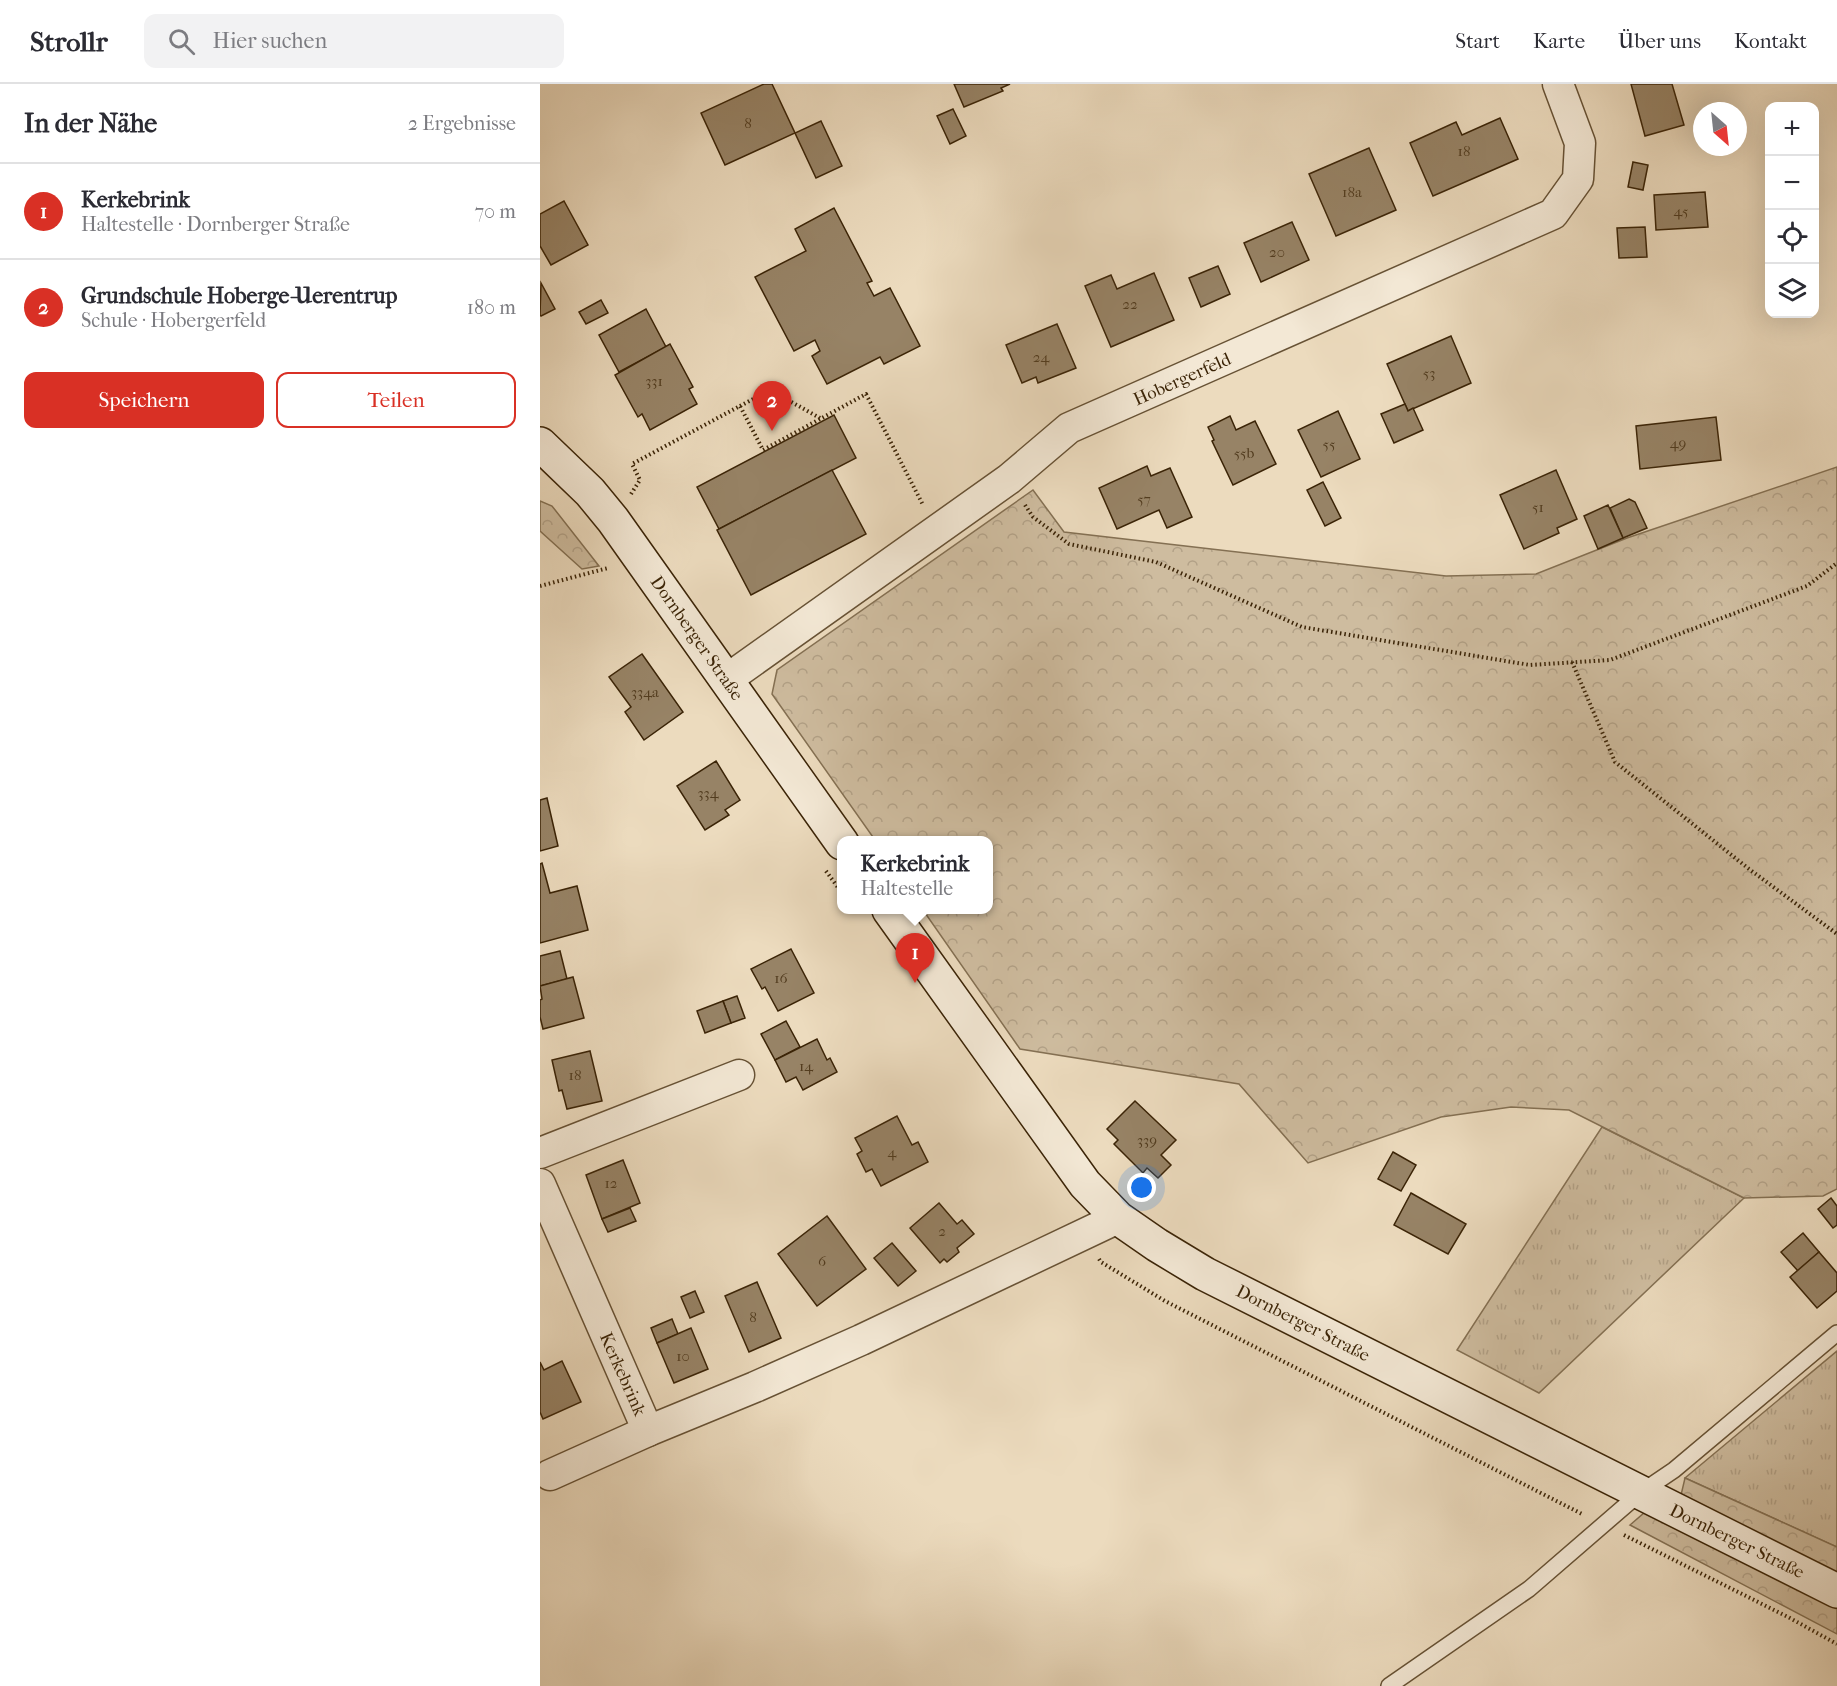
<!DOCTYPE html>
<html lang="de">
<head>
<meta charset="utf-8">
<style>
	body { margin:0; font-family:"IM FELL French Canon",serif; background:#f2f2f3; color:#2b2b33 }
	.controls { position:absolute; right:18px; top:18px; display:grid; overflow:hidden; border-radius:12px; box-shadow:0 6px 24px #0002 }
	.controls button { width:54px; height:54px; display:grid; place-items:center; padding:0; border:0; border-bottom:2px solid #e1e1e2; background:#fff; color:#2b2b33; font:30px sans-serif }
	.compass { position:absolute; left:1153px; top:18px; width:54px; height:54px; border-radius:50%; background:#fff; box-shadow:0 6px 24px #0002; rotate:153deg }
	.you { position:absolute; left:602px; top:1104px; width:21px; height:21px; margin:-15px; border:4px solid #fff; border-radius:50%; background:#1a73e8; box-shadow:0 0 0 9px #1a73e833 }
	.badge { display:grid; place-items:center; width:39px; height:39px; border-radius:50%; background:#d93025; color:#fff; font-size:20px; font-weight:700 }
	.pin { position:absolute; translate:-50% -50px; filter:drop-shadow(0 2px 3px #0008) }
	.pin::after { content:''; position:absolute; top:32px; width:21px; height:18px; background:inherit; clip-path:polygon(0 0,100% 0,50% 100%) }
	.popup { position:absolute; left:297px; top:752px; width:156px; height:78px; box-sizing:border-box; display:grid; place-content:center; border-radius:12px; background:#fff; filter:drop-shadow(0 2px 4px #0005); font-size:20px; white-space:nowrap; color:#7c7c81 }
	.popup b { font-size:22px; color:#2b2b33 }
	.popup::after { content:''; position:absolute; left:50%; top:100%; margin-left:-12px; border:12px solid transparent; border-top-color:#fff }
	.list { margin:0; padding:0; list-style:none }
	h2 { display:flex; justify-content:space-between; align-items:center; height:78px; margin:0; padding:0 24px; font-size:26px }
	h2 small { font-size:20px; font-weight:400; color:#7c7c81 }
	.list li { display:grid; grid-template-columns:39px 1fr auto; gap:18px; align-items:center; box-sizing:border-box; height:96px; padding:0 24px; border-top:2px solid #e1e1e2 }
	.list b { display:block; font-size:22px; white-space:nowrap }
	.list p { margin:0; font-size:20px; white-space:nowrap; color:#7c7c81 }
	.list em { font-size:20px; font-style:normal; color:#7c7c81 }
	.actions { display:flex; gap:12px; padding:18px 24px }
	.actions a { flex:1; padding:14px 0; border:2px solid #d93025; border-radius:12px; text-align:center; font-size:21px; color:#d93025 }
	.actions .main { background:#d93025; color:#fff }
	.icon { flex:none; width:33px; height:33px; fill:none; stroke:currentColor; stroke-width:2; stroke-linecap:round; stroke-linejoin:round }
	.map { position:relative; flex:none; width:1297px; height:1602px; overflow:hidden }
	header { display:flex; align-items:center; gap:36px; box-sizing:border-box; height:84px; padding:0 30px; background:#fff; border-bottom:2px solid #e1e1e2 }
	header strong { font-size:28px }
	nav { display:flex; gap:33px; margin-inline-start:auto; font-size:21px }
	.search { width:420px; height:54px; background:#f2f2f3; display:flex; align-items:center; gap:15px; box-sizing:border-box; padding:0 21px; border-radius:12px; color:#7c7c81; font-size:22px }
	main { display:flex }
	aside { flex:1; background:#fff }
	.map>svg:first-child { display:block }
	.grass { fill:url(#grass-tufts); stroke:#847053; stroke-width:1.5 }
	.forest { fill:url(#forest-crowns); stroke:#847053; stroke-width:1.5 }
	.building { fill:#978366; stroke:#3b2407; stroke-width:1.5 }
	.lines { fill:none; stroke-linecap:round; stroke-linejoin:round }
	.lane-casing { stroke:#675235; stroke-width:18 }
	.street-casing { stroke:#675235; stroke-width:33 }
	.secondary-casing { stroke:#3b2407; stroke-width:36 }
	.path { stroke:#3b2407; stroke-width:4; stroke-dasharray:1.5 3; stroke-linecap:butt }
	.lane { stroke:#f3e8d5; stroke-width:15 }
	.street { stroke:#f3e8d5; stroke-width:30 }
	.secondary { stroke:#f3e8d5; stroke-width:33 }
	.labels { text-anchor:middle; stroke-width:6; stroke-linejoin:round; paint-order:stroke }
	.number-label { font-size:15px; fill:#523c1f }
	.street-label { font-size:18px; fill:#3b2407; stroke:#f3e8d5 }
</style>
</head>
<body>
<header>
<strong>Strollr</strong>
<div class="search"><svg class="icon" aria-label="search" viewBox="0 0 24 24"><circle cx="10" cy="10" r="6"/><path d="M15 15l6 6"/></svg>Hier suchen</div>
<nav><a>Start</a><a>Karte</a><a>Über uns</a><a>Kontakt</a></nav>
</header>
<main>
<aside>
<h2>In der Nähe<small>2 Ergebnisse</small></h2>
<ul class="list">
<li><span class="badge">1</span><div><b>Kerkebrink</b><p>Haltestelle · Dornberger Straße</p></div><em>70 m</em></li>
<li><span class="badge">2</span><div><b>Grundschule Hoberge-Uerentrup</b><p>Schule · Hobergerfeld</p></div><em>180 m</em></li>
</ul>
<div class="actions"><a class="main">Speichern</a><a>Teilen</a></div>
</aside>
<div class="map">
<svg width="1297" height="1602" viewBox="0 0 1297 1602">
	<defs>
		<pattern id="grass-tufts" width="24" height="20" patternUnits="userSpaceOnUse" patternTransform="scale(1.5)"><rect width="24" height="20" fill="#cebc9f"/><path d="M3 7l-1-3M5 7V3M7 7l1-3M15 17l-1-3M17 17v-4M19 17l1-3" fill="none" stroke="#b2a187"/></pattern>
		<pattern id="forest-crowns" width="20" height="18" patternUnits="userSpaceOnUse" patternTransform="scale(1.5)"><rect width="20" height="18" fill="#cebc9f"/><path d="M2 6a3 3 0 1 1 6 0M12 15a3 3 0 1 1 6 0" fill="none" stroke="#b2a187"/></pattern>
	</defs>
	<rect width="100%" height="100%" fill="#ecdbbe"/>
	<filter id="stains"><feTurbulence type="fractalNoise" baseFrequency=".00333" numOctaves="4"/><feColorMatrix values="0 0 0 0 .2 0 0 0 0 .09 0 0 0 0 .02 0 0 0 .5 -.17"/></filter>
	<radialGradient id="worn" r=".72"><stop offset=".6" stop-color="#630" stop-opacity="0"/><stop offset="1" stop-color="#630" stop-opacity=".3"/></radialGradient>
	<!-- grass -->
	<g class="grass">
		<polygon points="1062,1043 1204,1114 999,1309 917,1266"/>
		<polygon points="1297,1267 1297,1463 1145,1394"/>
	</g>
	<!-- forest -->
	<g class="forest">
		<polygon points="1297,383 1297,1105 1283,1112 1204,1114 1029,1026 971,1023 901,1033 768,1079 699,1000 480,965 383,826 448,826 448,756 335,756 232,610 237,586 493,406 524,448 906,492 996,490 1087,454"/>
		<polygon points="0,417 12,422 59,482 42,485 0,447"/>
		<polygon points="1145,1394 1297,1463 1297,1489 1141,1411"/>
		<polygon points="1104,1429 1297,1525 1297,1550 1090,1441"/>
	</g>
	<!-- building -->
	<g class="building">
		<polygon points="224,0 232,0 255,49 185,81 161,29"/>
		<polygon points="414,0 470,0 461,4 463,7 424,23"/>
		<polygon points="1091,0 1132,0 1144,41 1105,52"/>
		<polygon points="413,25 426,52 410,60 397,32"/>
		<polygon points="960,34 978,75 893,112 870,59 916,38 922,51"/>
		<polygon points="281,37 302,82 276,94 255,49"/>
		<polygon points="829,64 856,126 796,152 769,90"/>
		<polygon points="1093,78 1108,81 1103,106 1088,103"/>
		<polygon points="1165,108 1168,143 1116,146 1114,111"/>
		<polygon points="24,117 48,161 11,181 0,162 0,130"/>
		<polygon points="294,124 332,197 327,199 334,212 350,204 380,262 344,280 340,273 287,300 272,272 280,267 275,256 254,267 215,193 266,167 255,145"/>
		<polygon points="752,138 769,176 721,198 704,159"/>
		<polygon points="1105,143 1107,173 1079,174 1077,144"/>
		<polygon points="678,182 690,210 661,223 649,194"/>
		<polygon points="614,189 634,236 571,263 545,202 571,191 577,205"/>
		<polygon points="1,199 15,225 1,232 0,231"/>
		<polygon points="61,216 68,229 46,240 39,228"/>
		<polygon points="106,225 126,263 79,288 59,251"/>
		<polygon points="517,240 536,284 498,299 496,293 482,299 466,261"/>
		<polygon points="911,252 931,299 868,327 847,280"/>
		<polygon points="130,260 153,303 149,305 157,320 110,346 102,330 98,333 75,291"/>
		<polygon points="865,320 868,327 873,324 883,346 854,359 841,330"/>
		<polygon points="798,327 820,375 781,393 758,346"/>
		<polygon points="294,331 316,374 179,445 157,403"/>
		<polygon points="690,332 696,346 715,337 736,380 693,401 672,357 674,356 668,343"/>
		<polygon points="1176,333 1181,376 1100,385 1096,342"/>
		<polygon points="607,382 611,392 630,384 652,433 627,444 619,426 577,445 559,404"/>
		<polygon points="292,386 326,450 211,511 177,446"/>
		<polygon points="1016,386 1037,435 1017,444 1019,449 984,465 960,411"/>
		<polygon points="783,398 801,434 785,442 767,406"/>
		<polygon points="1089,415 1095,418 1107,444 1083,454 1070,424"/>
		<polygon points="1068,421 1083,454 1058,465 1044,432"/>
		<polygon points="102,570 143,628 104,656 85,628 91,623 69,593"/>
		<polygon points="176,677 200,716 185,726 189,731 165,746 137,702"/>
		<polygon points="7,714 18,762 0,767 0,716"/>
		<polygon points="2,779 10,809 37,802 48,846 0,859 0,780"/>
		<polygon points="251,865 274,909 238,927 225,903 222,905 211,885"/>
		<polygon points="20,867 27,895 0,902 0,872"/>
		<polygon points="33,893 44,934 3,945 0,933 0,916 2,915 0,902"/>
		<polygon points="197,912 205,934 191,939 183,917"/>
		<polygon points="183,917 191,939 165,949 157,927"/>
		<polygon points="246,937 260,963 235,976 221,950"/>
		<polygon points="277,955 287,976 290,974 297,988 263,1006 256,993 246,998 235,976"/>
		<polygon points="50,967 62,1017 27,1025 22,1006 19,1007 12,976"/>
		<polygon points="595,1017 636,1056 621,1071 631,1081 618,1094 607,1084 603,1089 574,1060 578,1056 567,1045"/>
		<polygon points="357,1032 372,1061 378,1058 388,1078 341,1102 332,1085 326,1088 317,1070 322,1067 315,1054"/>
		<polygon points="853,1068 876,1081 861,1107 838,1095"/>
		<polygon points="83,1076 100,1119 62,1135 46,1091"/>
		<polygon points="871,1109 926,1140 908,1170 854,1141"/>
		<polygon points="1291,1114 1297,1122 1297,1141 1293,1144 1278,1125"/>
		<polygon points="399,1119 417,1140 422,1136 434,1150 417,1164 419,1168 407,1178 404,1175 400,1179 370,1144"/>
		<polygon points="90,1124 96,1137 68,1148 62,1135"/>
		<polygon points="287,1132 326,1185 277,1222 238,1170"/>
		<polygon points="1263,1149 1279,1168 1258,1187 1241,1168"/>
		<polygon points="352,1159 376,1187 358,1202 334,1174"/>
		<polygon points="1279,1168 1297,1189 1297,1207 1277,1224 1250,1193"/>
		<polygon points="217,1198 241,1254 209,1268 185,1212"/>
		<polygon points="155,1207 164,1228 150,1234 141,1213"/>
		<polygon points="132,1235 138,1250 117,1259 111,1244"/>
		<polygon points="151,1244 168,1285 134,1299 117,1259"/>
		<polygon points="22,1277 41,1318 3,1335 0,1328 0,1278 4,1286"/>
	</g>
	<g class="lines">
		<defs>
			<polyline id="lane" points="849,1602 989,1505 1100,1409 1134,1386 1297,1249"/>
			<g id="street">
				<polyline points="186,596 469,395 529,344 1013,130 1038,95 1040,59 1018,0"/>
				<polyline points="0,1069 199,991"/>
				<polyline points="0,1100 108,1347 215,1303 321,1256 578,1134"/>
				<polyline points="10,1391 108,1347"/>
			</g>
			<g id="secondary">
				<polyline points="0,360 50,408 73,436 302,759"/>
				<polyline points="349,826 545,1100 578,1134 617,1161 665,1190 1297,1507"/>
			</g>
		</defs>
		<!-- lane casing -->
		<use href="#lane" class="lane-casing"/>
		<!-- street casing -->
		<use href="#street" class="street-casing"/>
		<!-- secondary casing -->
		<use href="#secondary" class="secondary-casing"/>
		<!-- path -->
		<g class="path">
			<polyline points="200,322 230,306 280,334"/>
			<polyline points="91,410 100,396 92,380 200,322 223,366 326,310 383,421"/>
			<polyline points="485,421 493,433 529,460 616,478 762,543 990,581 1070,576 1267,502 1297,479"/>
			<polyline points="0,502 68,484"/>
			<polyline points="1032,578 1075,678 1209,785 1297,850"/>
			<polyline points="286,787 302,809"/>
			<polyline points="559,1175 561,1178 625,1217 1042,1430"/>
			<polyline points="1084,1451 1248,1533 1297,1560"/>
		</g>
		<!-- lane -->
		<use href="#lane" class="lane"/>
		<!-- street -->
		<use href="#street" class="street"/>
		<!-- secondary -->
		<use href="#secondary" class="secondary"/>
	</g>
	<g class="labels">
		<!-- number labels -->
		<g class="number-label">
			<text x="208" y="44">8</text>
			<text x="924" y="72">18</text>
			<text x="812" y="113">18a</text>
			<text x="1141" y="132">45</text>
			<text x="737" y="173">20</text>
			<text x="590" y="225">22</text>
			<text x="501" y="278">24</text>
			<text x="889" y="294">53</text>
			<text x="114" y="302">331</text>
			<text x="1138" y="364">49</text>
			<text x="789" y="365">55</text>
			<text x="704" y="374">55b</text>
			<text x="604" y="420">57</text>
			<text x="998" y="428">51</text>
			<text x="105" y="613">334a</text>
			<text x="168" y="714">334</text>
			<text x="241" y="899">16</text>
			<text x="266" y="987">14</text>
			<text x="35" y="996">18</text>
			<text x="607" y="1061">339</text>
			<text x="352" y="1073">4</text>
			<text x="71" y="1104">12</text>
			<text x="402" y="1152">2</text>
			<text x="282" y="1182">6</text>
			<text x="213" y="1238">8</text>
			<text x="143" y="1277">10</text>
		</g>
		<!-- street labels -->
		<g class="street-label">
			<text transform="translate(642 295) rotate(-24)" y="6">Hobergerfeld</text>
			<text transform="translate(157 554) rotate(55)" y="6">Dornberger Straße</text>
			<text transform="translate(763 1239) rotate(27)" y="6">Dornberger Straße</text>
			<text transform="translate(83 1290) rotate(66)" y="6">Kerkebrink</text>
			<text transform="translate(1197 1457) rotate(26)" y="6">Dornberger Straße</text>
		</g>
	</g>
	<rect width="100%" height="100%" filter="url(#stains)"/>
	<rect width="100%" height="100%" fill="url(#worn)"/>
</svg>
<div class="controls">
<button>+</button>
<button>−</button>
<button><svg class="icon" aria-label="locate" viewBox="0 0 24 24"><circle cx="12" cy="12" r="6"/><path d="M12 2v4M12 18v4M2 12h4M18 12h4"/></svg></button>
<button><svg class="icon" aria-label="layers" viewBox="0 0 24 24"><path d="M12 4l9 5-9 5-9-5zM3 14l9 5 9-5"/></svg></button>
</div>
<svg class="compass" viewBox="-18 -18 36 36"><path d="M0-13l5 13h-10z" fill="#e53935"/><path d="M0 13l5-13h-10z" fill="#7c7c81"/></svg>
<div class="you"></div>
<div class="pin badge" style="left:375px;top:899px">1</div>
<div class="popup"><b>Kerkebrink</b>Haltestelle</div>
<div class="pin badge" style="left:232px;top:347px">2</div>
</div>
</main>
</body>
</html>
